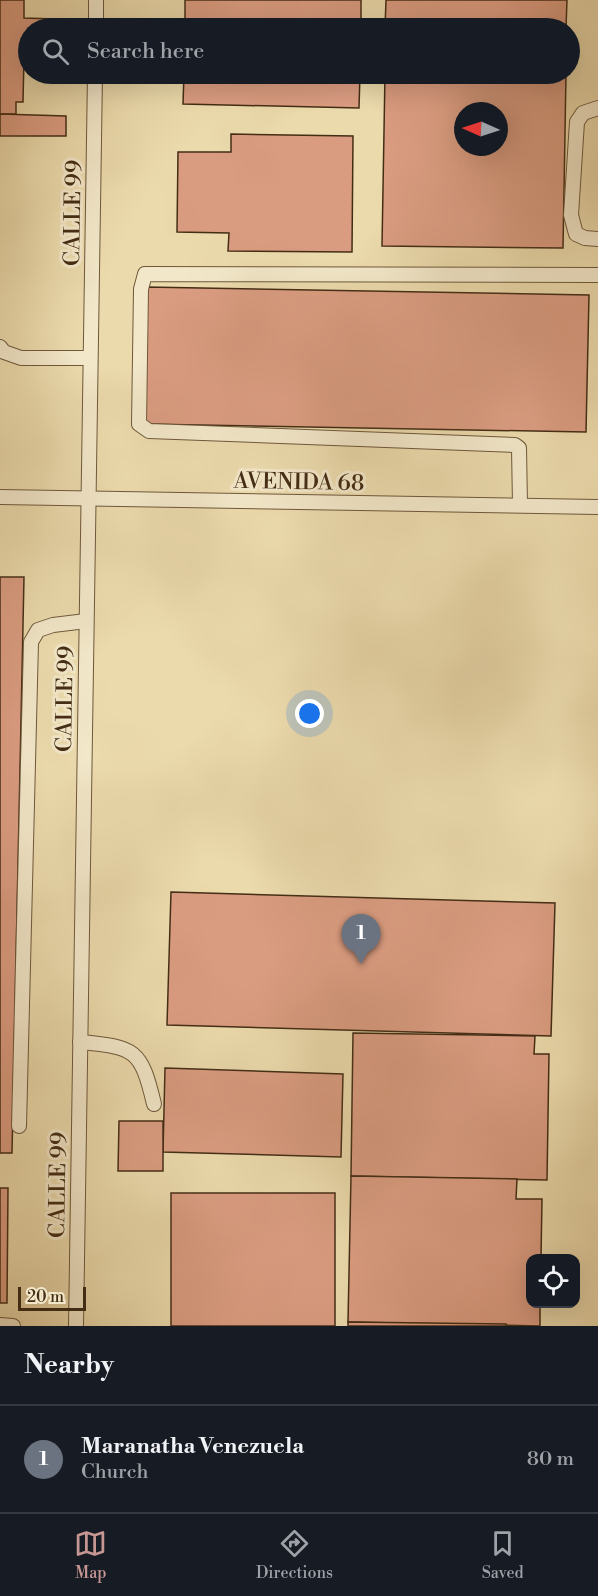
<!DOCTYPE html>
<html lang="en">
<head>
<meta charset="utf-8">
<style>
	body { margin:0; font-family:"Libre Bodoni",serif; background:#242831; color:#f1f3f6 }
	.controls { position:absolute; right:18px; bottom:18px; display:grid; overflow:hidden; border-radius:12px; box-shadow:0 6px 24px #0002 }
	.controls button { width:54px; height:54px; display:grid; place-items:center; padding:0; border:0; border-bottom:2px solid #363941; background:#171b24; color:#f1f3f6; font:30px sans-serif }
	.compass { position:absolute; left:454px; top:102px; width:54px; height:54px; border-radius:50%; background:#171b24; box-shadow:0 6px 24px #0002; rotate:273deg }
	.scale { position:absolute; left:18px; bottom:15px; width:68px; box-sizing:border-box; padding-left:6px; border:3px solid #442d15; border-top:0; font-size:16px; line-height:21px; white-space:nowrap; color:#442d15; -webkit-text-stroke:4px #f2e7c9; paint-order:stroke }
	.you { position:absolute; left:310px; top:714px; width:21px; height:21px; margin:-15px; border:4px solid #fff; border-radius:50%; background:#1a73e8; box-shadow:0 0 0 9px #1a73e833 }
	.badge { display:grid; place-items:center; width:39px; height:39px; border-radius:50%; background:#c59692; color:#fff; font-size:20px; font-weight:700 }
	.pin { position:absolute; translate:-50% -50px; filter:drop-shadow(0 2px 3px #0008) }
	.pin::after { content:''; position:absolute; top:32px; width:21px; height:18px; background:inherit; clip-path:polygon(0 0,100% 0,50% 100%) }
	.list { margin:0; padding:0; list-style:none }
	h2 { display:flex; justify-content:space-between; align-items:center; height:78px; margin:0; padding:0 24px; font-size:26px }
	h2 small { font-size:20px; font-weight:400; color:#9ea1a6 }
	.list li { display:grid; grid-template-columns:39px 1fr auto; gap:18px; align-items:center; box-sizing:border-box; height:108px; padding:0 24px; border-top:2px solid #363941 }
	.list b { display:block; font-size:22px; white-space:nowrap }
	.list p { margin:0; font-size:20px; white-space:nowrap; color:#9ea1a6 }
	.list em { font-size:20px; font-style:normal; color:#9ea1a6 }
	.icon { flex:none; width:33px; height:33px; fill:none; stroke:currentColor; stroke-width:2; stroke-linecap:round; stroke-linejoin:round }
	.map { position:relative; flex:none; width:598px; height:1326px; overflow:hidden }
	.search { position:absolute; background:#171b24; box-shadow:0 6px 24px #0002; left:18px; right:18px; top:18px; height:66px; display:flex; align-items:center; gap:15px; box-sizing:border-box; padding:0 21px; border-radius:33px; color:#9ea1a6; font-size:22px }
	.sheet { height:186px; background:#171b24 }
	nav { display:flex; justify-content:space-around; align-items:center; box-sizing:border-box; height:84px; border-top:2px solid #363941; background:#171b24; font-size:16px; color:#9ea1a6 }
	nav a { display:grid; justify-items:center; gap:3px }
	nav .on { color:#c59692 }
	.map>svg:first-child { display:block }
	.building { fill:#da9c81; stroke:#442d15; stroke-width:1.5; fill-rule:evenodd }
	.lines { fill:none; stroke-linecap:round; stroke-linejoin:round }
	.service-casing { stroke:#6e583b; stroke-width:16 }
	.service { stroke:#f2e7c9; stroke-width:14 }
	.labels { text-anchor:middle; stroke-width:6; stroke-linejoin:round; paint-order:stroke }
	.street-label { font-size:22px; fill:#442d15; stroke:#f2e7c9 }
</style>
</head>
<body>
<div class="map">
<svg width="598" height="1326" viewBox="0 0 598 1326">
	<rect width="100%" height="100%" fill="#ebdaac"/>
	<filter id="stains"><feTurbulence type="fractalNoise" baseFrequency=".00333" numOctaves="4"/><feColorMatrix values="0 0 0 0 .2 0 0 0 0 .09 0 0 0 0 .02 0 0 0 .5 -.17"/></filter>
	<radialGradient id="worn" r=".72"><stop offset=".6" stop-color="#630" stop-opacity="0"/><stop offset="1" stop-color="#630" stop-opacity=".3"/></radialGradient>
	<!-- building -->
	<g class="building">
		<polygon points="0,0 24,0 24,18 56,19 56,28 28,28 28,57 24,57 23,102 16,102 16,114 0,114"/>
		<rect x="185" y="0" width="176" height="28"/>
		<polygon points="386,0 567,0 566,28 385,28"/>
		<polygon points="184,74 360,74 359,108 183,104"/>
		<path d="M 385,74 L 566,74 L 563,248 L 382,246 ZM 463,111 L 499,111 L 499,147 L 463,147 Z"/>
		<polygon points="0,114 66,116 66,136 0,136"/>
		<polygon points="231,134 353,136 352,252 228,251 229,233 177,232 178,152 231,152"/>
		<polygon points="146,287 589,295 586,432 143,424"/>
		<polygon points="0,577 24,577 12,1153 0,1153"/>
		<polygon points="171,892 555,903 551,1036 167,1025"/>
		<polygon points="353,1033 535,1036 534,1054 549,1054 547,1180 351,1176"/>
		<polygon points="165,1068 343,1074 341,1157 163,1152"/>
		<polygon points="119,1121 163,1121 163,1171 118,1171"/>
		<polygon points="351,1176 517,1179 516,1199 542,1199 541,1258 530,1258 530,1304 540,1304 540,1326 348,1322"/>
		<polygon points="0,1188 8,1188 7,1303 0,1303"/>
		<rect x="171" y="1193" width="164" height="133"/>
		<polygon points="348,1322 506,1324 506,1326 348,1326"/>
	</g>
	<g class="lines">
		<defs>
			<g id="service">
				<polyline points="96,28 96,0"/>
				<polyline points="598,108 583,113 577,122 571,215 576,234 585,238 598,239"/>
				<polyline points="0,347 4,352 21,358 90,358"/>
				<polyline points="0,497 598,507"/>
				<polyline points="520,505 519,448 515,445 149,431 139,424 141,289 145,274 598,275"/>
				<path d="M 80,1042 C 135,1047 141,1049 154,1104"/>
				<polyline points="19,1126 31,642 38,630 53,625 86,621"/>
				<polyline points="0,1325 13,1326"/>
				<polyline points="76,1326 95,74"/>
			</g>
		</defs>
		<!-- service casing -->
		<use href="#service" class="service-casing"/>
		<!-- service -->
		<use href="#service" class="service"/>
	</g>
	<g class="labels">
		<!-- street labels -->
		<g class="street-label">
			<text transform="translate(72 213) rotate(-89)" y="8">CALLE 99</text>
			<text transform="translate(299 481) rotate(1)" y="8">AVENIDA 68</text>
			<text transform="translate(64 699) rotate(-89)" y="8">CALLE 99</text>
			<text transform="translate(57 1185) rotate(-89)" y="8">CALLE 99</text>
		</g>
	</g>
	<rect width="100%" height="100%" filter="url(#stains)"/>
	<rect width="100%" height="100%" fill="url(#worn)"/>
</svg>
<div class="controls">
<button><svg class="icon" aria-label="locate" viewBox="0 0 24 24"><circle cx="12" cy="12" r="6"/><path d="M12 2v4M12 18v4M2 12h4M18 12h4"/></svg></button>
</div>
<svg class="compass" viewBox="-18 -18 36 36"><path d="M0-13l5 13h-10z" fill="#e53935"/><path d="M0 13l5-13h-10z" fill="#9ea1a6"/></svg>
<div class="scale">20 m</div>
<div class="you"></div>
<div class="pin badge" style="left:361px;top:964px;background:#6b7280">1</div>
<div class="search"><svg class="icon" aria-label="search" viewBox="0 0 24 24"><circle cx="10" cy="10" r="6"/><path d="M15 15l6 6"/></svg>Search here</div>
</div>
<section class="sheet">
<h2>Nearby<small></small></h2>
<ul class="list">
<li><span class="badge" style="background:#6b7280">1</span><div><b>Maranatha Venezuela</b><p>Church</p></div><em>80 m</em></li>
</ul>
</section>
<nav>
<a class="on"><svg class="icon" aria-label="map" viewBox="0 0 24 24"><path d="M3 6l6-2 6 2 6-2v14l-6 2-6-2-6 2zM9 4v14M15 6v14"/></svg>Map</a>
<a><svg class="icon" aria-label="directions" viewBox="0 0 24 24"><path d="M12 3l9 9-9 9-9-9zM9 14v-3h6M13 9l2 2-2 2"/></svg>Directions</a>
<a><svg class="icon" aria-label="saved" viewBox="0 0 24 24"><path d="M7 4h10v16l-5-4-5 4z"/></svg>Saved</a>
</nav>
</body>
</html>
